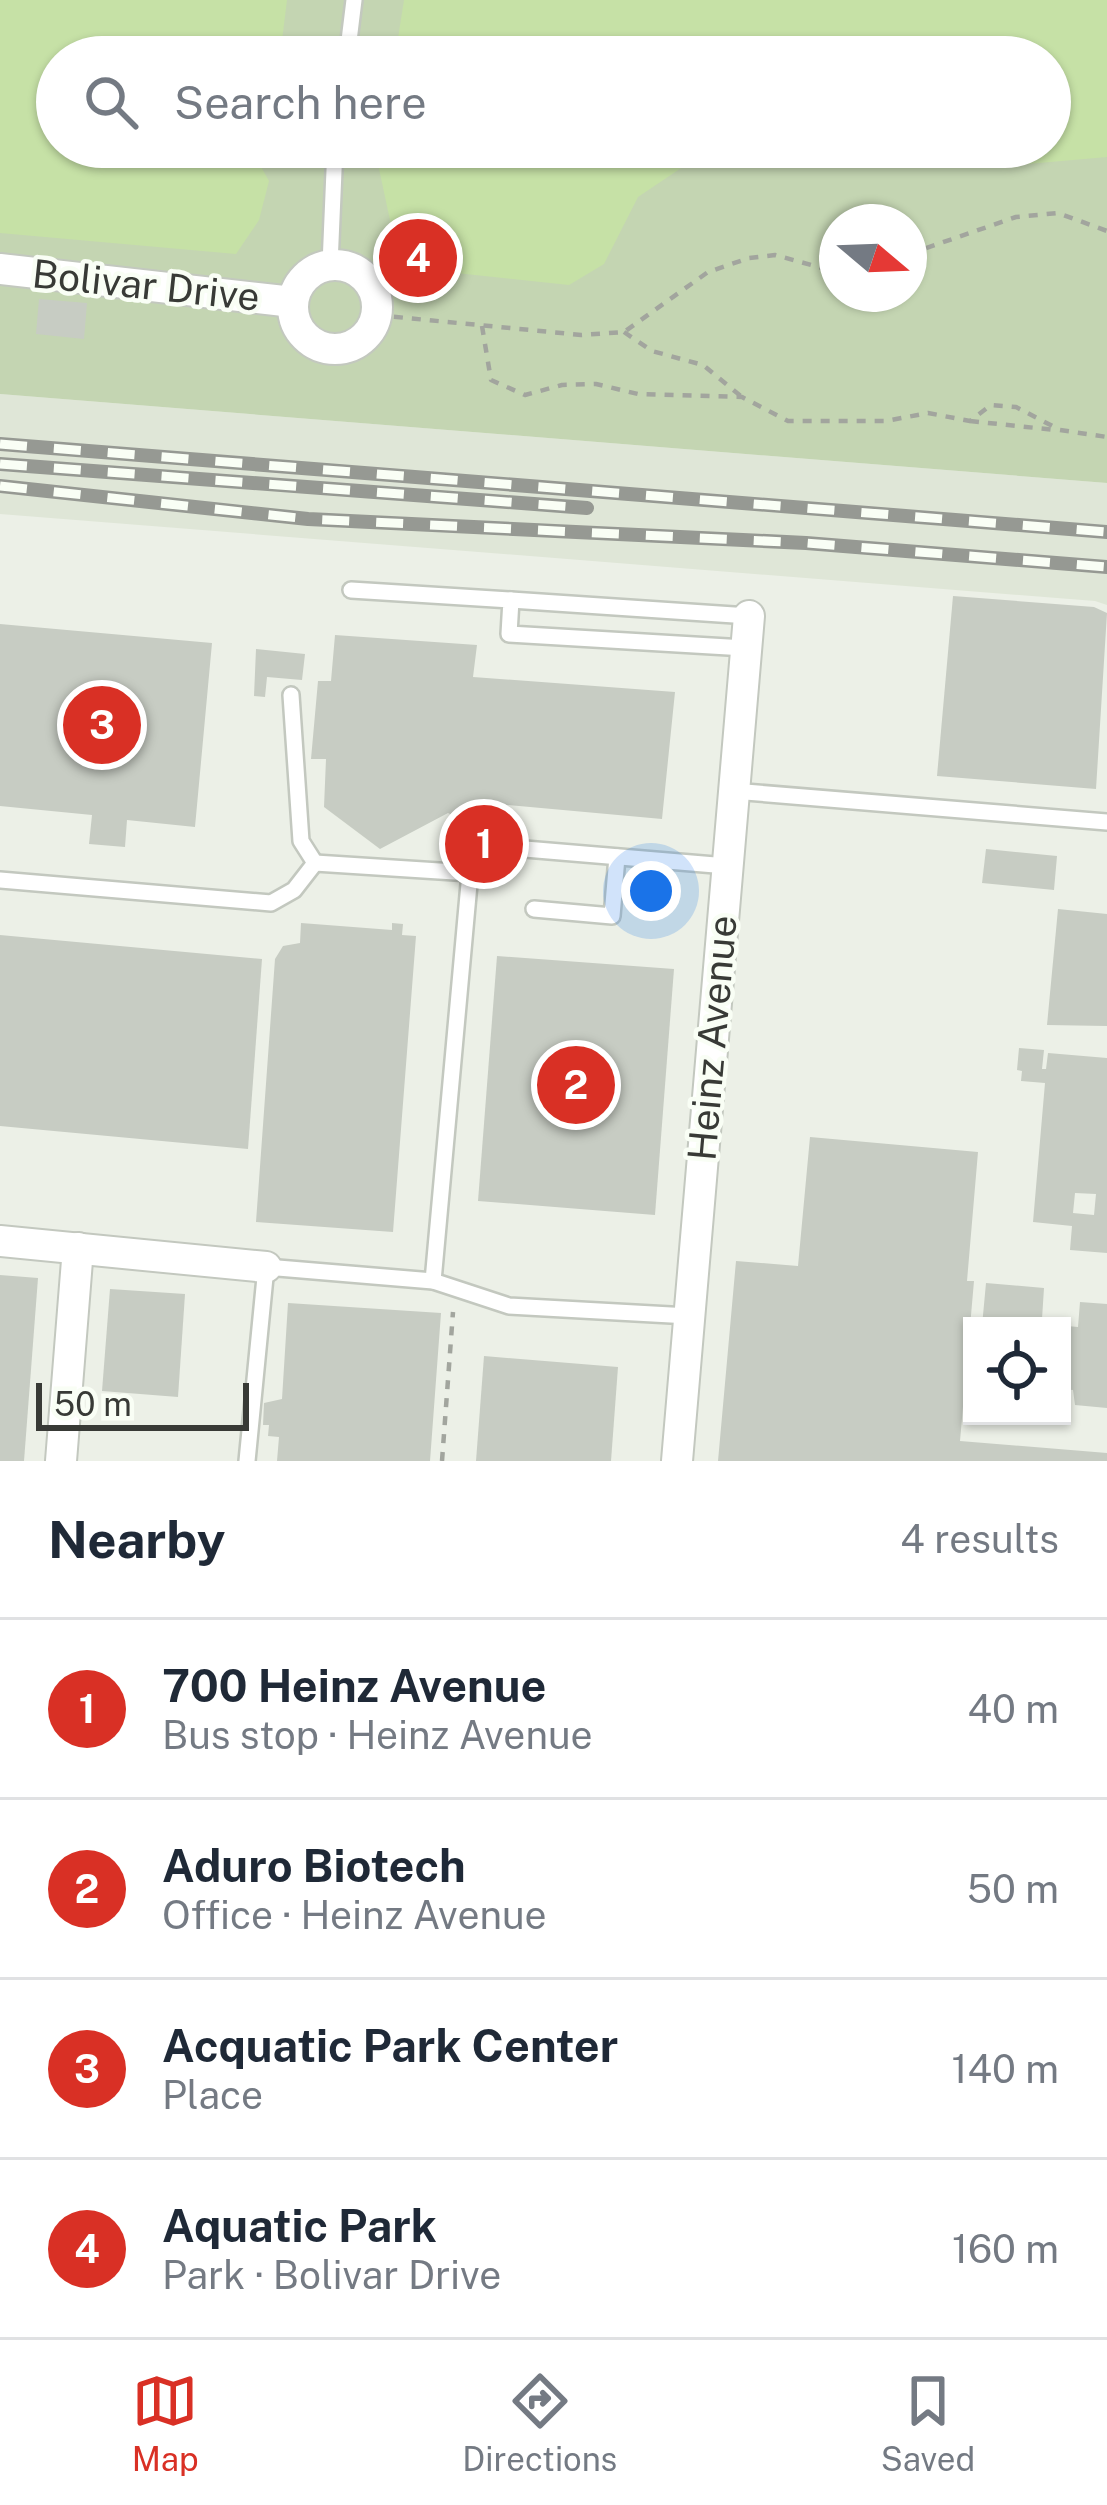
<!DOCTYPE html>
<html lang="en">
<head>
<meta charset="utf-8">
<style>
	body { margin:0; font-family:"Public Sans",sans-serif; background:#f2f2f3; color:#1f2937 }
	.controls { position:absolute; right:36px; bottom:36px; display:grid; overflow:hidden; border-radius:0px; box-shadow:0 3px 9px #0004 }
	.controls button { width:108px; height:108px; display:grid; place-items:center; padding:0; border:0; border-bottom:3px solid #e0e1e3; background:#fff; color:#1f2937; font:60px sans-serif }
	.compass { position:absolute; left:819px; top:204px; width:108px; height:108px; border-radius:50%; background:#fff; box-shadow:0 3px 9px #0004; rotate:109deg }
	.scale { position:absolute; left:36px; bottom:30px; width:213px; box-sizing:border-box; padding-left:12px; border:6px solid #383a36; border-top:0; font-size:33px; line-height:42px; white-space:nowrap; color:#383a36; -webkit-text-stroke:9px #f9fef5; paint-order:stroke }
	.you { position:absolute; left:651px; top:891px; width:42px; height:42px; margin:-30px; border:9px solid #fff; border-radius:50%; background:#1a73e8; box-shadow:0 0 0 18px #1a73e833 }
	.badge { display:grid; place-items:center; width:78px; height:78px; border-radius:50%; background:#d93025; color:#fff; font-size:39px; font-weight:700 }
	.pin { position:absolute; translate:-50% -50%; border:6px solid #fff; box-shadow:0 3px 12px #0006 }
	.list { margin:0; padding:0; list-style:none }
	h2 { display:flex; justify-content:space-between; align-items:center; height:156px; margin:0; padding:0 48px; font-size:51px }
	h2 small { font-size:39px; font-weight:400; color:#747a83 }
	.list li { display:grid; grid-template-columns:78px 1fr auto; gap:36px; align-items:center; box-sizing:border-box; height:180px; padding:0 48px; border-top:3px solid #e0e1e3 }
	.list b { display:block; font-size:45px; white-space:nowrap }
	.list p { margin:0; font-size:39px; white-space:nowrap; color:#747a83 }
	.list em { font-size:39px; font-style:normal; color:#747a83 }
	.icon { flex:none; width:66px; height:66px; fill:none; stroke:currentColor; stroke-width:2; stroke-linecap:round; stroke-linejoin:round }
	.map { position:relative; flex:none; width:1107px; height:1461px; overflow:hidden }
	.search { position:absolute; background:#fff; box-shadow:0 3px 9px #0004; left:36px; right:36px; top:36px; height:132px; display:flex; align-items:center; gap:30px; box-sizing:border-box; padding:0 42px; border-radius:66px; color:#747a83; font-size:45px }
	.sheet { height:876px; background:#fff }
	nav { display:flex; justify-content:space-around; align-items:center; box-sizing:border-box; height:168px; border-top:3px solid #e0e1e3; background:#fff; font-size:33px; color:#747a83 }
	nav a { display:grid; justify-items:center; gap:6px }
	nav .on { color:#d93025 }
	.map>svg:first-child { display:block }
	.built { fill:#dfe6d7 }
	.green { fill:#c4d5b2; fill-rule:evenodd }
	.water { fill:#c6e1a6 }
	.building { fill:#c7ccc3; fill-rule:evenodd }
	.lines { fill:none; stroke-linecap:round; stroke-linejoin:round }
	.lane-casing { stroke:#c3c8bf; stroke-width:20 }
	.street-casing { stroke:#c3c8bf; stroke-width:34 }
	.path { stroke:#a2a59e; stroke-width:4.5; stroke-dasharray:9 9; stroke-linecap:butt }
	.lane { stroke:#fff; stroke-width:15 }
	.street { stroke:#fff; stroke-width:30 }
	.rail-casing { stroke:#969993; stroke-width:14 }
	.rail { stroke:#f9fef5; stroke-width:9; stroke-dasharray:27; stroke-linecap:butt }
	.labels { text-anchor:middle; stroke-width:9; stroke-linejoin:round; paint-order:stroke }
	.street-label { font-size:39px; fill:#383a36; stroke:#f9fef5 }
</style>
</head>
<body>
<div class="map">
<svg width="1107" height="1461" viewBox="0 0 1107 1461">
	<rect width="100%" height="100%" fill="#ecf0e7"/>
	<!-- built -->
	<polygon class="built" points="0,394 1107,483 1107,605 1095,601 0,514"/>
	<!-- green -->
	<path class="green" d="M 0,0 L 1107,0 L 1107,483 L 0,394 ZM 57,57 L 1050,57 L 1050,147 L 57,147 ZM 837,222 L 909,222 L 909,294 L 837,294 Z"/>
	<!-- water -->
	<g class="water">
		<polygon points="0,0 287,0 280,57 57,57 57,147 264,147 260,165 269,181 259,220 236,254 0,233"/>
		<polygon points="404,0 1107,0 1107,157 992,167 898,165 809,147 1050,147 1050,57 395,57"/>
		<polygon points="380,147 770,147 708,150 638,197 604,264 569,285 400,267 378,164"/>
	</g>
	<!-- building -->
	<g class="building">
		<polygon points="39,299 87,303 84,339 36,334"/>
		<polygon points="953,596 1094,607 1107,613 1096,789 937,776"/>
		<polygon points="0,624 212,643 195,827 127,820 125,847 89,844 92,815 0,806"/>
		<polygon points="335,635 477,645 473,677 675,692 662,819 507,805 476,826 448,813 380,849 324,807 326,759 311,759 318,681 331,681"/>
		<polygon points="256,649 305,654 302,680 267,677 265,697 254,696"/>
		<polygon points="986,849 1057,856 1054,890 982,883"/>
		<polygon points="1058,909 1107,914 1107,1026 1047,1025"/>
		<polygon points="301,923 392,930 392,923 403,924 402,935 416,936 393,1232 256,1222 275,959 283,946 300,943"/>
		<polygon points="0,935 262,959 248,1149 0,1126"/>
		<polygon points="497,956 674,969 655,1215 478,1201"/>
		<path d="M 1019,1048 L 1044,1050 L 1042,1069 L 1046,1069 L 1048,1053 L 1107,1058 L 1107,1253 L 1070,1250 L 1072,1226 L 1033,1222 L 1045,1083 L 1021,1081 L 1022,1071 L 1017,1070 ZM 1075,1193 L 1096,1194 L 1094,1215 L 1073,1213 Z"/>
		<polygon points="810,1137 978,1152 967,1281 974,1281 960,1441 1107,1453 1107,1461 718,1461 736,1261 798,1266"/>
		<polygon points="0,1275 38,1278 24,1461 0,1461"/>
		<polygon points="986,1283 1044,1288 1042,1319 1068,1321 1067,1326 1078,1327 1080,1302 1107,1304 1107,1408 1075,1405 1073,1390 1062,1389 1062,1326 982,1326"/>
		<polygon points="110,1289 185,1294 178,1397 102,1391"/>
		<polygon points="288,1303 441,1313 430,1461 277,1461 279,1437 268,1436 269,1425 263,1425 264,1403 282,1399"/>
		<polygon points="484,1356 618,1367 611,1461 476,1461"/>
	</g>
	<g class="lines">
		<defs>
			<g id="lane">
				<polyline points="347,57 354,0"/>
				<polyline points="330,265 335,147"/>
				<polyline points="351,590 511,600 509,634 745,648"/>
				<polyline points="511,600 749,616"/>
				<polyline points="291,695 301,841 315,863"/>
				<polyline points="733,791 1107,822"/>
				<polyline points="315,863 470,873 525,849 727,866"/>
				<polyline points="0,880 271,903 294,890 315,863"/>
				<polyline points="534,909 612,916 617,857"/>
				<polyline points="433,1281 470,873"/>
				<polyline points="247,1461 266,1267 433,1281 509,1306 689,1316"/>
			</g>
			<g id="street">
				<circle cx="335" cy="307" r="42"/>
				<polyline points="0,269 293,302"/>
				<polyline points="0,1241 266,1267"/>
				<polyline points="61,1461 78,1248"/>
				<polyline points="677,1461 749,616"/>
			</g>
		</defs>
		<!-- lane casing -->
		<use href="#lane" class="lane-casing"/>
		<!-- street casing -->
		<use href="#street" class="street-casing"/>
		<!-- path -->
		<g class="path">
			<polyline points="909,254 1016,217 1058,213 1107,231"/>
			<polyline points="376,315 581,335 624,332 708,272 749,258 775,255 837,272"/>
			<polyline points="482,326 491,380 525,395 562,385 596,384 638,394 742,397 788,421 886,421 928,413 970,421 991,405 1016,407 1060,430 1107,437"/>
			<polyline points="624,332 652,351 703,365 742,397"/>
			<polyline points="970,421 1055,430"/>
			<polyline points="442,1461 453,1312"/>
		</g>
		<!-- lane -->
		<use href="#lane" class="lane"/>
		<!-- street -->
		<use href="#street" class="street"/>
		<defs>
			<g id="rail">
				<polyline points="0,444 1107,532"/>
				<polyline points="0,464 587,508"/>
				<polyline points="0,486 308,519 806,543 1107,567"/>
			</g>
		</defs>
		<!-- rail casing -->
		<use href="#rail" class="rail-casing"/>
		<!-- rail -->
		<use href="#rail" class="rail"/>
	</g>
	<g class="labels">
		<!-- street labels -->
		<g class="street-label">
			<text transform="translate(146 285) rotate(6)" y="14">Bolivar Drive</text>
			<text transform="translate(712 1038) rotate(-85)" y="14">Heinz Avenue</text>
		</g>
	</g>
</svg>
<div class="controls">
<button><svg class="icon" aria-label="locate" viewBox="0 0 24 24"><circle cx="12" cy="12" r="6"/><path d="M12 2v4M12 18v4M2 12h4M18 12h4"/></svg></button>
</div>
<svg class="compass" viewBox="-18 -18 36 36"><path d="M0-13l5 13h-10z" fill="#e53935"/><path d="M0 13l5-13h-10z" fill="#747a83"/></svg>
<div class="scale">50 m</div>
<div class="you"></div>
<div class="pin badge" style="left:484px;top:844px">1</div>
<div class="pin badge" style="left:576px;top:1085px">2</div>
<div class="pin badge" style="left:102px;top:725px">3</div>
<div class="pin badge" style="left:418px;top:258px">4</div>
<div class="search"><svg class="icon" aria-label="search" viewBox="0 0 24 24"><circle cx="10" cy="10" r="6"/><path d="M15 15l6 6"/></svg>Search here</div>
</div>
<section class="sheet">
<h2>Nearby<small>4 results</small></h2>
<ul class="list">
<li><span class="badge">1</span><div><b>700 Heinz Avenue</b><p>Bus stop · Heinz Avenue</p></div><em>40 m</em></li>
<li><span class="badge">2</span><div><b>Aduro Biotech</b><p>Office · Heinz Avenue</p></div><em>50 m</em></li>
<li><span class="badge">3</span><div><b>Acquatic Park Center</b><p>Place</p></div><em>140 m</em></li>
<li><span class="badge">4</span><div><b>Aquatic Park</b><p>Park · Bolivar Drive</p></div><em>160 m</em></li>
</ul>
</section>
<nav>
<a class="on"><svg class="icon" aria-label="map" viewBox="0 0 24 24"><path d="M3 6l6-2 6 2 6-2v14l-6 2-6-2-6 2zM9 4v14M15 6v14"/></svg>Map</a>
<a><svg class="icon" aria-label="directions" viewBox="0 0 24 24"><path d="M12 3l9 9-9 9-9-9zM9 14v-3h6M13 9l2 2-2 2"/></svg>Directions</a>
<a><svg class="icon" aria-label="saved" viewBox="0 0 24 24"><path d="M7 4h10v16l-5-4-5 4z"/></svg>Saved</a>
</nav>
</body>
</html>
